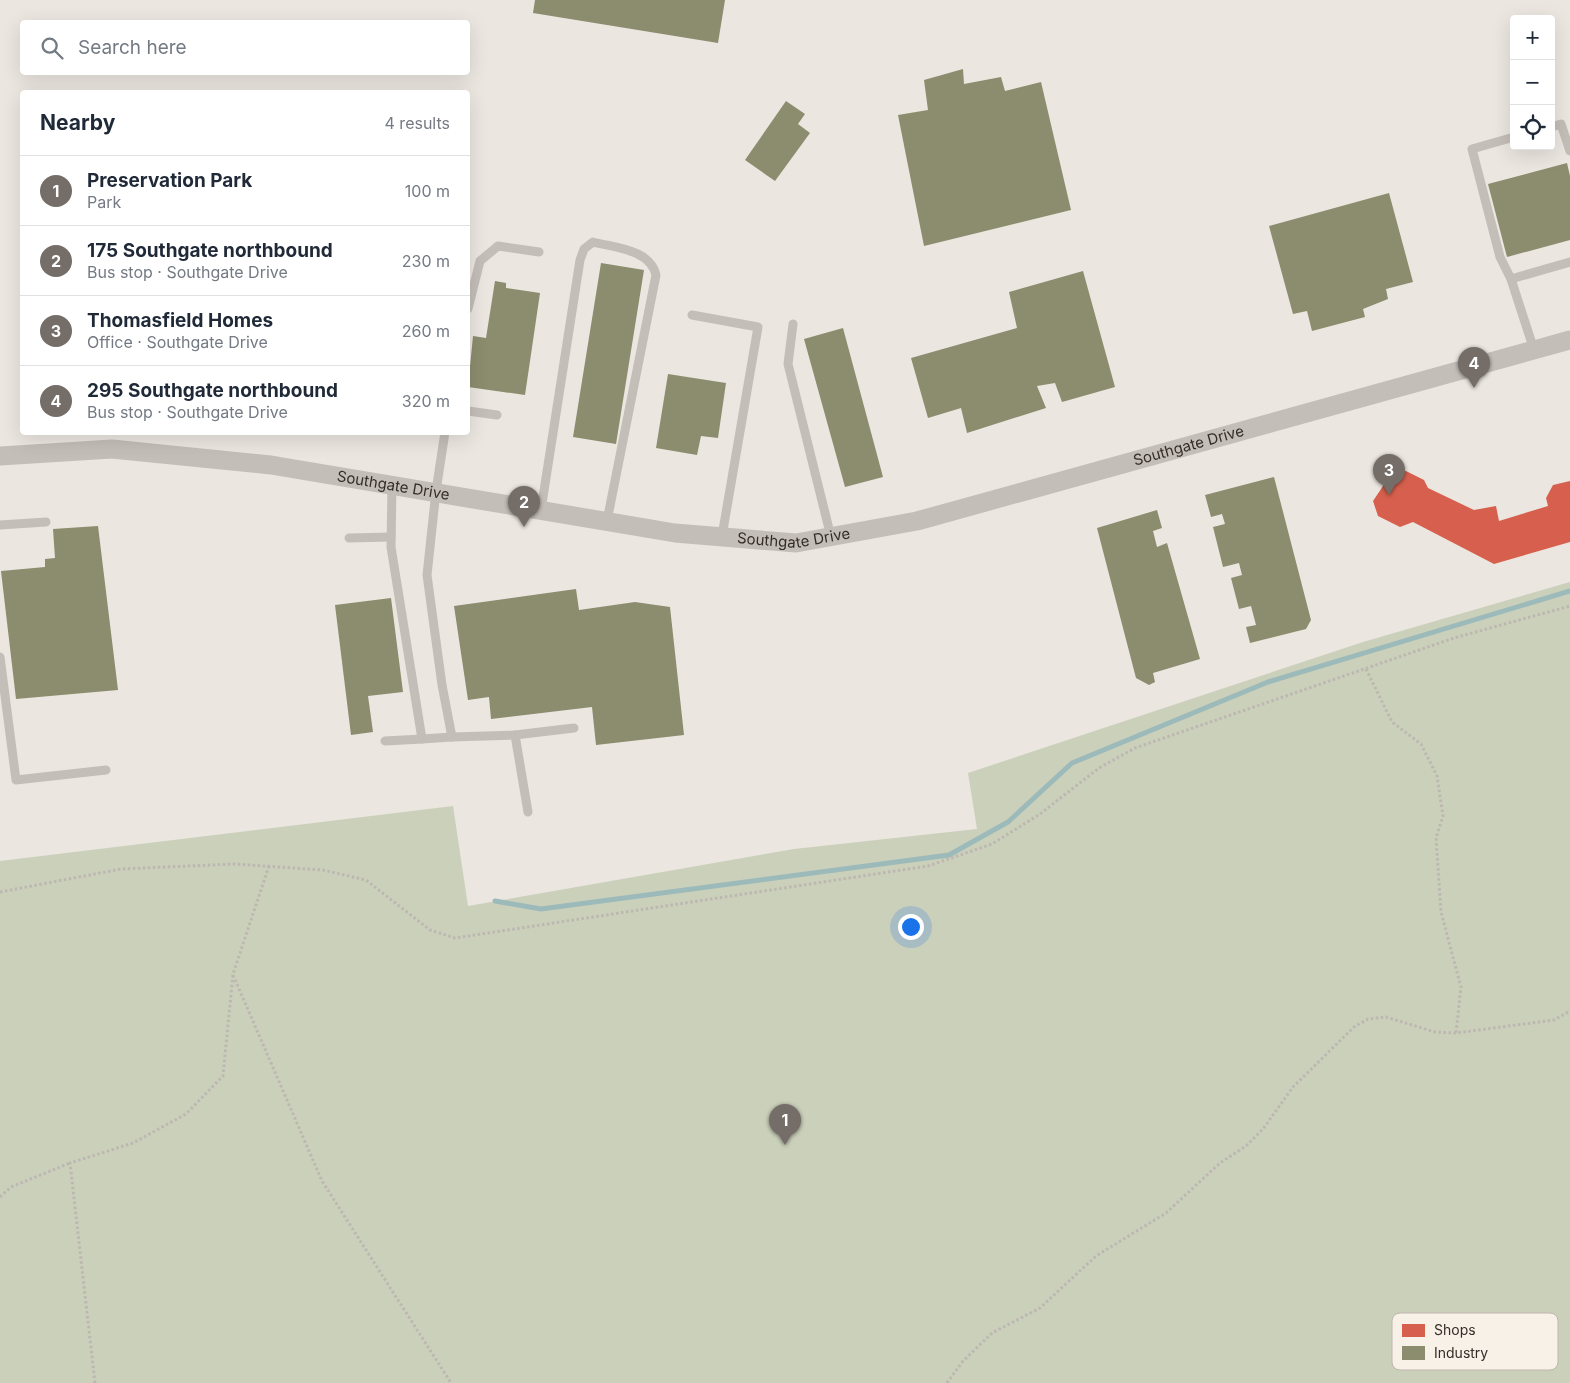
<!DOCTYPE html>
<html lang="en">
<head>
<meta charset="utf-8">
<style>
	body { margin:0; font-family:Inter,sans-serif; background:#f6f6f7; color:#1f2937 }
	.controls { position:absolute; right:15px; top:15px; display:grid; overflow:hidden; border-radius:5px; box-shadow:0 5px 20px #0002 }
	.controls button { width:45px; height:45px; display:grid; place-items:center; padding:0; border:0; border-bottom:1px solid #e0e1e3; background:#fff; color:#1f2937; font:25px sans-serif }
	.you { position:absolute; left:910px; top:926px; width:18px; height:18px; margin:-12px; border:4px solid #fff; border-radius:50%; background:#1a73e8; box-shadow:0 0 0 8px #1a73e833 }
	.badge { display:grid; place-items:center; width:32px; height:32px; border-radius:50%; background:#746d68; color:#fff; font-size:16px; font-weight:700 }
	.pin { position:absolute; translate:-50% -41px; filter:drop-shadow(0 1px 2px #0008) }
	.pin::after { content:''; position:absolute; top:26px; width:18px; height:15px; background:inherit; clip-path:polygon(0 0,100% 0,50% 100%) }
	.list { margin:0; padding:0; list-style:none }
	h2 { display:flex; justify-content:space-between; align-items:center; height:65px; margin:0; padding:0 20px; font-size:21px }
	h2 small { font-size:16px; font-weight:400; color:#747a83 }
	.list li { display:grid; grid-template-columns:32px 1fr auto; gap:15px; align-items:center; box-sizing:border-box; height:70px; padding:0 20px; border-top:1px solid #e0e1e3 }
	.list b { display:block; font-size:19px; white-space:nowrap }
	.list p { margin:0; font-size:16px; white-space:nowrap; color:#747a83 }
	.list em { font-size:16px; font-style:normal; color:#747a83 }
	.icon { flex:none; width:28px; height:28px; fill:none; stroke:currentColor; stroke-width:2; stroke-linecap:round; stroke-linejoin:round }
	.map { position:relative; flex:none; width:1570px; height:1383px; overflow:hidden }
	.search { position:absolute; background:#fff; box-shadow:0 5px 20px #0002; left:20px; top:20px; width:450px; height:55px; display:flex; align-items:center; gap:12px; box-sizing:border-box; padding:0 18px; border-radius:5px; color:#747a83; font-size:19px }
	.panel { position:absolute; background:#fff; box-shadow:0 5px 20px #0002; left:20px; top:90px; width:450px; height:345px; border-radius:5px }
	.map>svg:first-child { display:block }
	.green { fill:#cbd0bb }
	.shops { fill:#d6604d }
	.industry { fill:#8c8c6e }
	.lines { fill:none; stroke-linecap:round; stroke-linejoin:round }
	.stream { stroke:#9dbabb; stroke-width:5 }
	.path { stroke:#bdb7b1; stroke-width:3; stroke-dasharray:2.5 2.5; stroke-linecap:butt }
	.lane { stroke:#c4beb9; stroke-width:9 }
	.street { stroke:#c4beb9; stroke-width:19 }
	.labels { text-anchor:middle; stroke-width:5; stroke-linejoin:round; paint-order:stroke }
	.street-label { font-size:15px; fill:#342c28; stroke:#f8f1e7 }
	.key { fill:#f8f1e7; stroke:#bdb6ae; stroke-width:1 }
	.key-label { font-size:14px; fill:#342c28 }
</style>
</head>
<body>
<div class="map">
<svg width="1570" height="1383" viewBox="0 0 1570 1383">
	<rect width="100%" height="100%" fill="#ebe6e0"/>
	<!-- green -->
	<polygon class="green" points="1570,582 1570,1383 0,1383 0,861 453,806 468,906 794,849 977,829 968,773 1363,642"/>
	<!-- shops -->
	<polygon class="shops" points="1406,471 1424,480 1428,488 1474,510 1496,506 1499,521 1548,506 1546,498 1553,485 1570,481 1570,542 1494,564 1413,522 1400,527 1378,516 1373,501 1391,474"/>
	<!-- industry -->
	<g class="industry">
		<polygon points="535,0 725,0 718,43 533,13"/>
		<polygon points="963,69 964,84 1001,77 1005,91 1041,82 1071,210 924,246 898,115 928,110 924,80"/>
		<polygon points="786,101 805,114 798,124 810,133 775,181 745,160"/>
		<polygon points="1567,163 1570,176 1570,240 1507,257 1488,184"/>
		<polygon points="1389,193 1413,282 1386,289 1388,299 1363,309 1365,317 1312,331 1307,311 1293,314 1269,226"/>
		<polygon points="601,263 644,270 616,444 573,437"/>
		<polygon points="1083,271 1115,387 1062,402 1055,383 1037,386 1046,408 967,433 961,408 928,418 911,358 1017,328 1009,292"/>
		<polygon points="495,281 506,283 506,288 540,293 525,395 468,387 473,336 486,338"/>
		<polygon points="843,328 883,477 845,487 804,339"/>
		<polygon points="668,374 726,383 718,438 701,436 697,455 656,448"/>
		<polygon points="1274,477 1311,620 1306,629 1250,643 1246,627 1256,625 1251,606 1239,609 1231,578 1242,575 1239,563 1223,567 1213,527 1225,524 1222,514 1211,517 1205,495"/>
		<polygon points="1157,510 1162,528 1153,531 1157,547 1167,543 1200,659 1153,673 1155,682 1149,685 1136,678 1097,528"/>
		<polygon points="98,526 118,690 16,699 1,571 45,567 45,559 55,558 53,529"/>
		<polygon points="576,589 579,610 635,602 670,607 684,735 596,745 592,707 491,719 489,697 468,700 454,606"/>
		<polygon points="391,598 403,692 368,696 373,732 351,735 335,605"/>
	</g>
	<g class="lines">
		<!-- stream -->
		<polyline class="stream" points="495,901 541,909 949,855 1008,822 1072,763 1268,682 1570,591"/>
		<!-- path -->
		<g class="path">
			<polyline points="1366,669 1392,722 1421,744 1437,776 1443,816 1436,838 1441,912 1461,987 1456,1033"/>
			<polyline points="0,892 121,869 234,864 323,870 366,880 430,930 455,938 928,866 992,844 1040,814 1099,768 1135,748 1454,638 1570,606"/>
			<polyline points="233,975 322,1181 451,1383"/>
			<polyline points="0,1197 11,1187 70,1163"/>
			<polyline points="95,1383 70,1163 133,1143 186,1114 223,1076 233,974 269,866"/>
			<polyline points="947,1383 963,1361 992,1333 1040,1308 1096,1256 1166,1213 1220,1163 1246,1146 1263,1129 1293,1087 1354,1027 1368,1019 1386,1017 1435,1032 1456,1033 1554,1020 1570,1011"/>
		</g>
		<!-- lane -->
		<g class="lane">
			<polyline points="1551,127 1561,124 1570,151"/>
			<polyline points="1514,137 1472,149 1500,257 1511,279 1534,350"/>
			<polyline points="1511,279 1570,262"/>
			<polyline points="468,309 480,261 498,246 539,252"/>
			<polyline points="692,315 758,327 722,536"/>
			<polyline points="793,324 788,364 831,537"/>
			<polyline points="468,411 497,415"/>
			<polyline points="445,432 436,491 427,575 442,685 452,737 515,735 574,728"/>
			<polyline points="392,485 391,547 422,739 452,737"/>
			<path d="M 541,510 L 580,260 L 584,249 L 593,242 C 615,248 650,249 656,275 L 607,521"/>
			<polyline points="0,525 46,522"/>
			<polyline points="349,538 391,537"/>
			<polyline points="0,657 16,780 106,770"/>
			<polyline points="515,735 528,812"/>
			<polyline points="385,741 422,739"/>
		</g>
		<!-- street -->
		<path class="street" id="s1" d="M 0,456 L 112,449 L 271,465 L 675,533 L 796,543 L 917,521 L 1570,340"/>
	</g>
	<g class="labels">
		<!-- street labels -->
		<g class="street-label">
			<text dy="5" stroke="none"><textPath href="#s1" startOffset="1208">Southgate Drive</textPath></text>
			<text dy="5" stroke="none"><textPath href="#s1" startOffset="396">Southgate Drive</textPath></text>
			<text dy="5" stroke="none"><textPath href="#s1" startOffset="801">Southgate Drive</textPath></text>
		</g>
	</g>
	<!-- legend -->
	<rect x="1392" y="1313" width="166" height="57" rx="8" class="key"/>
	<rect x="1402" y="1324" width="23" height="13" fill="#d6604d"/>
	<rect x="1402" y="1346" width="23" height="14" fill="#8c8c6e"/>
	<g class="key-label">
		<text x="1434" y="1335">Shops</text>
		<text x="1434" y="1358">Industry</text>
	</g>
</svg>
<div class="controls">
<button>+</button>
<button>−</button>
<button><svg class="icon" aria-label="locate" viewBox="0 0 24 24"><circle cx="12" cy="12" r="6"/><path d="M12 2v4M12 18v4M2 12h4M18 12h4"/></svg></button>
</div>
<div class="you"></div>
<div class="pin badge" style="left:785px;top:1145px">1</div>
<div class="pin badge" style="left:524px;top:527px">2</div>
<div class="pin badge" style="left:1389px;top:495px">3</div>
<div class="pin badge" style="left:1474px;top:388px">4</div>
<div class="search"><svg class="icon" aria-label="search" viewBox="0 0 24 24"><circle cx="10" cy="10" r="6"/><path d="M15 15l6 6"/></svg>Search here</div>
<section class="panel">
<h2>Nearby<small>4 results</small></h2>
<ul class="list">
<li><span class="badge">1</span><div><b>Preservation Park</b><p>Park</p></div><em>100 m</em></li>
<li><span class="badge">2</span><div><b>175 Southgate northbound</b><p>Bus stop · Southgate Drive</p></div><em>230 m</em></li>
<li><span class="badge">3</span><div><b>Thomasfield Homes</b><p>Office · Southgate Drive</p></div><em>260 m</em></li>
<li><span class="badge">4</span><div><b>295 Southgate northbound</b><p>Bus stop · Southgate Drive</p></div><em>320 m</em></li>
</ul>
</section>
</div>
</body>
</html>
